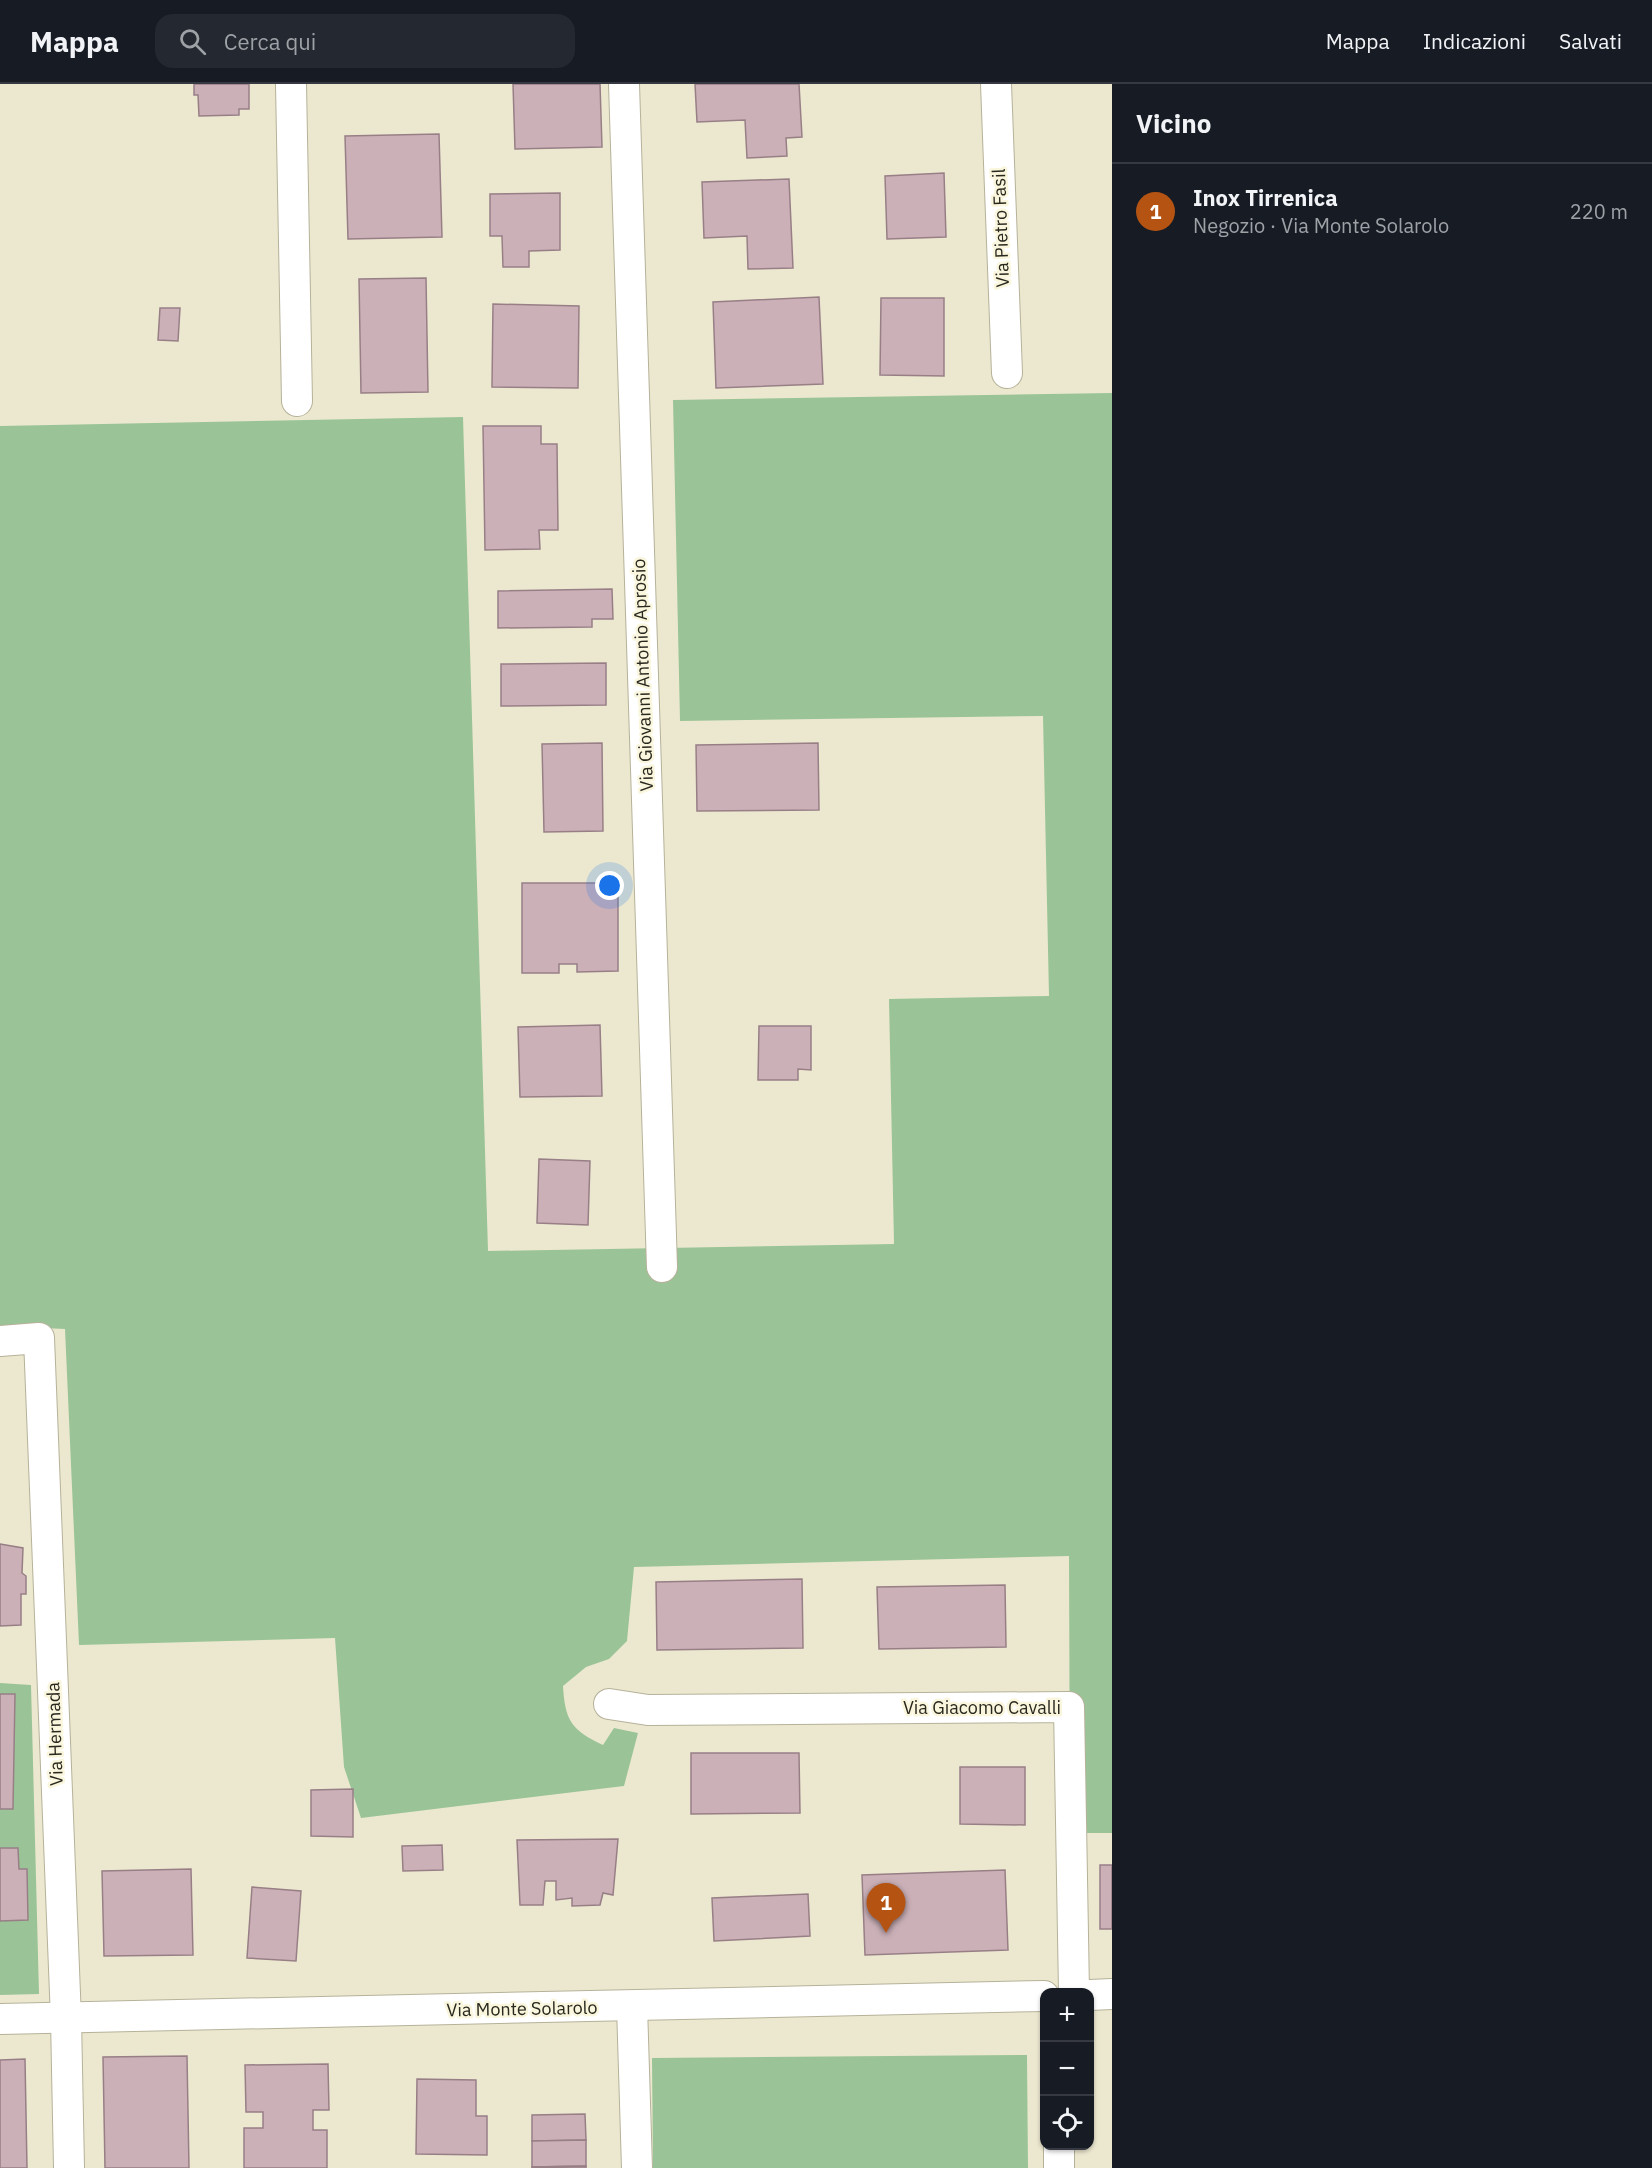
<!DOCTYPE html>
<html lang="it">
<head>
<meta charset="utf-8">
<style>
	body { margin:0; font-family:"IBM Plex Sans",sans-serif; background:#242831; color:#f1f3f6 }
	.controls { position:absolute; right:18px; bottom:18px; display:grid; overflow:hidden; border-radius:12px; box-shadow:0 2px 4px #0004 }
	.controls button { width:54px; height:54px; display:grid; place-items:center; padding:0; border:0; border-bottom:2px solid #363941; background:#171b24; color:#f1f3f6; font:30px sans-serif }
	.you { position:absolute; left:610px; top:802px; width:21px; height:21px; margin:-15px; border:4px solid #fff; border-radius:50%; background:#1a73e8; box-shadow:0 0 0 9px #1a73e833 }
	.badge { display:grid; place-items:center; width:39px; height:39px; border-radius:50%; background:#b55412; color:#fff; font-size:20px; font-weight:700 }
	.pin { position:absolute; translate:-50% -50px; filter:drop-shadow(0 2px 3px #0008) }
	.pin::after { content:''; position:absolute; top:32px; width:21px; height:18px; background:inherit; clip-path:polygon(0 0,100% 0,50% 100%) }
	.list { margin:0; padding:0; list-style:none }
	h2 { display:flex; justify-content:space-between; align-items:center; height:78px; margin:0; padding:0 24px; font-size:26px }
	h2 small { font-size:20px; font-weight:400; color:#9ea1a6 }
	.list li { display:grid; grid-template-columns:39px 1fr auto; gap:18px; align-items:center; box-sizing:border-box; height:96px; padding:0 24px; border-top:2px solid #363941 }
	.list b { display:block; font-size:22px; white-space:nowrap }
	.list p { margin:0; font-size:20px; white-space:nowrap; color:#9ea1a6 }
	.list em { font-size:20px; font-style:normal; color:#9ea1a6 }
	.icon { flex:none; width:33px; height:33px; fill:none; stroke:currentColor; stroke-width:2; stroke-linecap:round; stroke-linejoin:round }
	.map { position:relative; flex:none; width:1112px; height:2084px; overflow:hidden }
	header { display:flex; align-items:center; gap:36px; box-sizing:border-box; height:84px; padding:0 30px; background:#171b24; border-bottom:2px solid #363941 }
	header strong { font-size:28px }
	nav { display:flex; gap:33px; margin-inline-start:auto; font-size:21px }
	.search { width:420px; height:54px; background:#242831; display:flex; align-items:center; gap:15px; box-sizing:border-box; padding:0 21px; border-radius:18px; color:#9ea1a6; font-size:22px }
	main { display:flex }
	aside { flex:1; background:#171b24 }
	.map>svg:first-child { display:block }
	.green { fill:#9ac497 }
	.building { fill:#cbb0b8; stroke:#987f86; stroke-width:1.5 }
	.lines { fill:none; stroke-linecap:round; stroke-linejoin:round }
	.minor-casing { stroke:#b6b29a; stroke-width:32 }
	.minor { stroke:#fff; stroke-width:30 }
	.labels { text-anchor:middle; stroke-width:5; stroke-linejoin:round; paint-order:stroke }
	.street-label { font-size:18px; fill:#29281e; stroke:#faf6dd }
</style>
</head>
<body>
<header>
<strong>Mappa</strong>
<div class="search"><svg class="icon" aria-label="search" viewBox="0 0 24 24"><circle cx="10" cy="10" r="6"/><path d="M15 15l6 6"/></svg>Cerca qui</div>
<nav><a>Mappa</a><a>Indicazioni</a><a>Salvati</a></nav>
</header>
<main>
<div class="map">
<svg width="1112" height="2084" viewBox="0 0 1112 2084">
	<rect width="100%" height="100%" fill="#ece8d0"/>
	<!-- green -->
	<g class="green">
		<path d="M 1112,309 L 1112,1749 L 1070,1749 L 1069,1472 L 634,1483 L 627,1557 L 609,1575 L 586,1583 L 563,1602 C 565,1636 571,1646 603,1661 L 614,1644 L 638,1649 L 624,1702 L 361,1734 L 344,1683 L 335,1554 L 79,1561 L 65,1245 L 0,1242 L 0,342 L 463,333 L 488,1167 L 894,1160 L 889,915 L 1049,912 L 1043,632 L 680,637 L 673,316 Z"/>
		<polygon points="0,1599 31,1601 39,1910 0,1911"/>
		<polygon points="1027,1971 1028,2084 653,2084 652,1974"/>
	</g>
	<!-- building -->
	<g class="building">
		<polygon points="194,0 249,0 249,25 239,25 239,31 199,32 198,11 194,11"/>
		<polygon points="513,0 600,0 602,63 515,65"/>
		<polygon points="695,0 799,0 802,53 786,54 787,72 747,74 745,36 697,38"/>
		<polygon points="439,50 442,153 348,155 345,52"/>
		<polygon points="944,89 946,153 887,155 885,92"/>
		<polygon points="789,95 793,184 748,185 747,152 704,154 702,98"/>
		<polygon points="560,109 560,166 529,167 529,183 503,183 502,152 490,152 490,110"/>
		<polygon points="426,194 428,308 361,309 359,195"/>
		<polygon points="819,213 823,300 716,304 713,218"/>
		<polygon points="881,214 944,214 944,292 880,291"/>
		<polygon points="493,220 579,222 578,304 492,303"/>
		<polygon points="160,224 180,224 178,257 158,256"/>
		<polygon points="483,342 541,342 541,360 557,360 558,446 539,446 540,465 485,466"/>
		<polygon points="612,505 613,535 592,535 592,543 498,544 498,507"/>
		<polygon points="606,579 606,621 501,622 501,580"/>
		<polygon points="602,659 603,747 544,748 542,660"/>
		<polygon points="818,659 819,726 697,727 696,661"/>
		<polygon points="522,799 618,799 618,887 577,888 577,880 559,880 559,889 522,889"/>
		<polygon points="600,941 602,1012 520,1013 518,943"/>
		<polygon points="759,942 811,942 811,986 798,985 798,996 758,996"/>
		<polygon points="539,1075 590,1077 588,1141 537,1139"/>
		<polygon points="0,1460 23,1464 22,1489 26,1492 26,1510 21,1510 21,1541 0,1542"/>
		<polygon points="802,1495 803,1564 657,1566 656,1498"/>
		<polygon points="1005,1501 1006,1563 879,1565 877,1503"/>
		<polygon points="0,1610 15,1610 13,1725 0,1725"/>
		<polygon points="691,1669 799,1669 800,1729 691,1730"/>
		<polygon points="960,1683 1025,1683 1025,1741 960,1740"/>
		<polygon points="353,1705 353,1753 311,1752 311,1706"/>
		<polygon points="618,1755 613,1811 603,1809 600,1821 572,1822 572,1814 556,1816 556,1797 545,1797 543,1821 520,1821 517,1756"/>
		<polygon points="442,1761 443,1786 403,1787 402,1762"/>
		<polygon points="0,1764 18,1764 19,1785 27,1785 28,1836 0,1837"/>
		<rect x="1100" y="1781" width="12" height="64"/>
		<polygon points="191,1785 193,1871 104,1872 102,1787"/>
		<polygon points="1005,1786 1008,1866 865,1871 862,1791"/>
		<polygon points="252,1803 301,1807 296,1877 247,1874"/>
		<polygon points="808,1810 810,1852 714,1857 712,1814"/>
		<polygon points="187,1972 189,2084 105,2084 103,1973"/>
		<polygon points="25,1975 27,2084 0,2084 0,1976"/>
		<polygon points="328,1980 329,2026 313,2026 313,2046 327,2046 327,2084 244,2084 244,2044 263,2044 263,2028 246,2028 245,1981"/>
		<polygon points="417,1995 476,1996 476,2032 487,2032 487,2071 416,2070"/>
		<polygon points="585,2030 586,2056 532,2057 532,2031"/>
		<polygon points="586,2056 586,2082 532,2083 532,2057"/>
		<polygon points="586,2082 586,2084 532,2084 532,2083"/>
	</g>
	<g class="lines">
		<defs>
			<g id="minor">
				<polyline points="291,0 297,317"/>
				<polyline points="624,0 662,1183"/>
				<polyline points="996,0 1007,289"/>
				<polyline points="0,1257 39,1254 66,1935 69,2084"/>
				<polyline points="609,1620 648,1626 1069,1623 1074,1908"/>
				<polyline points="1090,1911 1112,1910"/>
				<polyline points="632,1922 637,2084"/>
				<polyline points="0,1935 1044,1912"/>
				<polyline points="1059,2062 1059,2084"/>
			</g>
		</defs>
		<!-- minor casing -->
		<use href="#minor" class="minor-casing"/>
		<!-- minor -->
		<use href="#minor" class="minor"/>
	</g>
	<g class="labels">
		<!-- street labels -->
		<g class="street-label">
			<text transform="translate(1001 144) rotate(-92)" y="6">Via Pietro Fasil</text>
			<text transform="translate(643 591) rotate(-92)" y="6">Via Giovanni Antonio Aprosio</text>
			<text x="982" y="1630">Via Giacomo Cavalli</text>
			<text transform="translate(55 1650) rotate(-92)" y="6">Via Hermada</text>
			<text transform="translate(522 1925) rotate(-1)" y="6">Via Monte Solarolo</text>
		</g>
	</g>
</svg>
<div class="controls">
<button>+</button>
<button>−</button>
<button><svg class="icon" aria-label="locate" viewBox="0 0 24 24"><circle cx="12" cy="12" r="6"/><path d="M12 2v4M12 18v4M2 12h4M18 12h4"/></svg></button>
</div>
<div class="you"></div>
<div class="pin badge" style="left:886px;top:1849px">1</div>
</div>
<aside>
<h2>Vicino<small></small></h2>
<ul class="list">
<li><span class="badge">1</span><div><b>Inox Tirrenica</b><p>Negozio · Via Monte Solarolo</p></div><em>220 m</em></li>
</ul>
</aside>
</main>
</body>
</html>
